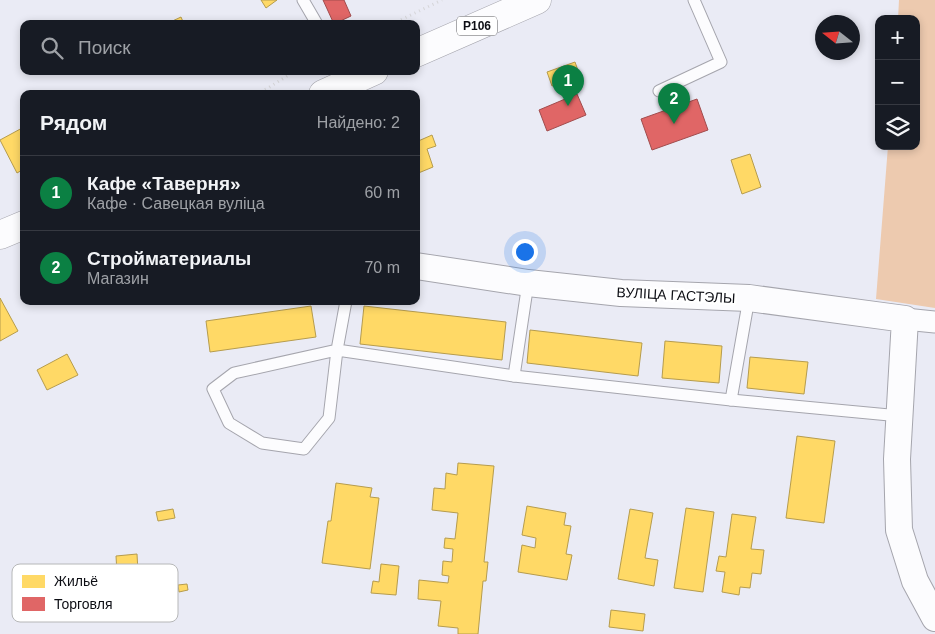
<!DOCTYPE html>
<html lang="ru">
<head>
<meta charset="utf-8">
<style>
	body { margin:0; font-family:Arial,sans-serif; background:#242831; color:#f1f3f6 }
	.controls { position:absolute; right:15px; top:15px; display:grid; overflow:hidden; border-radius:10px; box-shadow:0 2px 8px #0003 }
	.controls button { width:45px; height:45px; display:grid; place-items:center; padding:0; border:0; border-bottom:1px solid #363941; background:#171b24; color:#f1f3f6; font:25px sans-serif }
	.compass { position:absolute; left:815px; top:15px; width:45px; height:45px; border-radius:50%; background:#171b24; box-shadow:0 2px 8px #0003; rotate:287deg }
	.you { position:absolute; left:524px; top:251px; width:18px; height:18px; margin:-12px; border:4px solid #fff; border-radius:50%; background:#1a73e8; box-shadow:0 0 0 8px #1a73e833 }
	.badge { display:grid; place-items:center; width:32px; height:32px; border-radius:50%; background:#0b8043; color:#fff; font-size:16px; font-weight:700 }
	.pin { position:absolute; translate:-50% -41px; filter:drop-shadow(0 1px 2px #0008) }
	.pin::after { content:''; position:absolute; top:26px; width:18px; height:15px; background:inherit; clip-path:polygon(0 0,100% 0,50% 100%) }
	.list { margin:0; padding:0; list-style:none }
	h2 { display:flex; justify-content:space-between; align-items:center; height:65px; margin:0; padding:0 20px; font-size:21px }
	h2 small { font-size:16px; font-weight:400; color:#9ea1a6 }
	.list li { display:grid; grid-template-columns:32px 1fr auto; gap:15px; align-items:center; box-sizing:border-box; height:75px; padding:0 20px; border-top:1px solid #363941 }
	.list b { display:block; font-size:19px; white-space:nowrap }
	.list p { margin:0; font-size:16px; white-space:nowrap; color:#9ea1a6 }
	.list em { font-size:16px; font-style:normal; color:#9ea1a6 }
	.icon { flex:none; width:28px; height:28px; fill:none; stroke:currentColor; stroke-width:2; stroke-linecap:round; stroke-linejoin:round }
	.map { position:relative; flex:none; width:935px; height:634px; overflow:hidden }
	.search { position:absolute; background:#171b24; box-shadow:0 2px 8px #0003; left:20px; top:20px; width:400px; height:55px; display:flex; align-items:center; gap:12px; box-sizing:border-box; padding:0 18px; border-radius:10px; color:#9ea1a6; font-size:19px }
	.panel { position:absolute; background:#171b24; box-shadow:0 2px 8px #0003; left:20px; top:90px; width:400px; height:215px; border-radius:10px }
	.map>svg:first-child { display:block }
	.green { fill:#edcaaf }
	.homes { fill:#ffd966; stroke:#b69c4d }
	.shops { fill:#e06666; stroke:#a14c4d }
	.lines { fill:none; stroke-linecap:round; stroke-linejoin:round }
	.service-casing { stroke:#a5a5ad; stroke-width:13 }
	.minor-casing { stroke:#a5a5ad; stroke-width:23 }
	.tertiary-casing { stroke:#a5a5ad; stroke-width:28 }
	.primary-casing { stroke:#a5a5ad; stroke-width:29 }
	.path { stroke:#d5d5d8; stroke-width:3; stroke-dasharray:1 4; stroke-linecap:butt }
	.service { stroke:#fcfcfe; stroke-width:11 }
	.minor { stroke:#fcfcfe; stroke-width:21 }
	.tertiary { stroke:#fcfcfe; stroke-width:26 }
	.primary { stroke:#fcfcfe; stroke-width:28 }
	.labels { text-anchor:middle; stroke-width:5; stroke-linejoin:round; paint-order:stroke }
	.shield { fill:#fff; stroke:#56565a; stroke-width:1 }
	.shield-label { font-size:12px; font-weight:bold; fill:#0d0e14 }
	.street-label { font-size:14px; fill:#0d0e14; stroke:#fff }
	.key { fill:#fff; stroke:#b6b7b8; stroke-width:1 }
	.key-label { font-size:14px; fill:#0d0e14 }
</style>
</head>
<body>
<div class="map">
<svg width="935" height="634" viewBox="0 0 935 634">
	<rect width="100%" height="100%" fill="#eaebf5"/>
	<!-- green -->
	<polygon class="green" points="899,0 935,0 935,308 876,299 888,146 916,146 916,19 898,19"/>
	<!-- homes -->
	<g class="homes">
		<polygon points="261,0 277,0 266,8"/>
		<polygon points="181,17 184,24 166,24"/>
		<polygon points="575,62 580,76 566,81 561,67"/>
		<polygon points="561,67 566,81 552,86 547,72"/>
		<polygon points="24,127 24,169 17,173 0,140"/>
		<polygon points="432,135 436,146 427,149 433,167 416,174 416,142"/>
		<polygon points="750,154 761,187 742,194 731,160"/>
		<polygon points="0,298 18,331 0,341"/>
		<polygon points="311,306 316,337 210,352 206,321"/>
		<polygon points="364,306 506,322 502,360 360,344"/>
		<polygon points="530,330 642,343 638,376 527,363"/>
		<polygon points="665,341 722,346 719,383 662,378"/>
		<polygon points="67,354 78,375 47,390 37,370"/>
		<polygon points="750,357 808,362 804,394 747,388"/>
		<polygon points="797,436 835,441 824,523 786,518"/>
		<polygon points="458,463 494,466 484,562 488,562 486,581 483,581 478,634 458,634 458,628 438,626 441,601 418,599 419,580 448,583 449,576 442,575 443,561 452,562 453,549 444,548 445,538 455,539 458,513 432,510 434,488 445,489 446,473 457,475"/>
		<polygon points="336,483 372,488 370,497 379,498 370,569 322,563 328,521 331,521"/>
		<polygon points="527,506 566,513 564,525 571,526 566,554 572,555 567,580 518,572 522,545 535,548 536,538 522,535"/>
		<polygon points="686,508 714,512 703,592 674,588"/>
		<polygon points="173,509 175,518 158,521 156,512"/>
		<polygon points="630,509 653,513 645,558 658,560 654,586 618,579"/>
		<polygon points="732,514 756,517 751,549 764,550 761,574 752,573 750,588 740,587 739,595 722,592 725,572 716,571 719,556 726,557"/>
		<polygon points="137,554 138,572 117,573 116,556"/>
		<polygon points="381,564 399,566 396,595 371,593 373,581 379,582"/>
		<polygon points="187,584 188,590 179,592 178,585"/>
		<polygon points="611,610 645,614 643,631 609,627"/>
	</g>
	<!-- shops -->
	<g class="shops">
		<polygon points="323,0 344,0 351,16 334,24"/>
		<polygon points="577,94 586,115 547,131 539,110"/>
		<polygon points="697,99 708,130 652,150 641,119"/>
	</g>
	<g class="lines">
		<defs>
			<g id="service">
				<polyline points="303,0 317,24"/>
				<polyline points="659,91 721,62 694,0"/>
				<polyline points="346,301 337,350 234,373 213,389 229,423 262,443 304,449 329,418 337,350 514,376 731,400 900,416"/>
				<polyline points="514,376 528,283"/>
				<polyline points="731,400 749,298"/>
			</g>
			<polyline id="minor" points="905,319 935,322"/>
			<polyline id="tertiary" points="416,266 528,283 621,293 749,298 905,319 897,459 899,530 915,581 935,618"/>
			<g id="primary">
				<polyline points="416,53 537,0"/>
				<polyline points="323,94 374,71"/>
				<polyline points="0,235 24,225"/>
			</g>
		</defs>
		<!-- service casing -->
		<use href="#service" class="service-casing"/>
		<!-- minor casing -->
		<use href="#minor" class="minor-casing"/>
		<!-- tertiary casing -->
		<use href="#tertiary" class="tertiary-casing"/>
		<!-- primary casing -->
		<use href="#primary" class="primary-casing"/>
		<!-- path -->
		<g class="path">
			<polyline points="392,24 442,0"/>
			<polyline points="256,94 268,88 295,71"/>
		</g>
		<!-- service -->
		<use href="#service" class="service"/>
		<!-- minor -->
		<use href="#minor" class="minor"/>
		<!-- tertiary -->
		<use href="#tertiary" class="tertiary"/>
		<!-- primary -->
		<use href="#primary" class="primary"/>
	</g>
	<g class="labels">
		<!-- shield labels -->
		<rect class="shield" x="457" y="16.5" width="40" height="19" rx="4"/>
		<g class="shield-label">
			<text x="477" y="30">Р106</text>
		</g>
		<!-- street labels -->
		<g class="street-label">
			<text transform="translate(676 295) rotate(3)" y="5">ВУЛІЦА ГАСТЭЛЫ</text>
		</g>
	</g>
	<!-- legend -->
	<rect x="12" y="564" width="166" height="58" rx="8" class="key"/>
	<rect x="22" y="575" width="23" height="13" fill="#ffd966"/>
	<rect x="22" y="597" width="23" height="14" fill="#e06666"/>
	<g class="key-label">
		<text x="54" y="586">Жильё</text>
		<text x="54" y="609">Торговля</text>
	</g>
</svg>
<div class="controls">
<button>+</button>
<button>−</button>
<button><svg class="icon" aria-label="layers" viewBox="0 0 24 24"><path d="M12 4l9 5-9 5-9-5zM3 14l9 5 9-5"/></svg></button>
</div>
<svg class="compass" viewBox="-18 -18 36 36"><path d="M0-13l5 13h-10z" fill="#e53935"/><path d="M0 13l5-13h-10z" fill="#9ea1a6"/></svg>
<div class="you"></div>
<div class="pin badge" style="left:568px;top:106px">1</div>
<div class="pin badge" style="left:674px;top:124px">2</div>
<div class="search"><svg class="icon" aria-label="search" viewBox="0 0 24 24"><circle cx="10" cy="10" r="6"/><path d="M15 15l6 6"/></svg>Поиск</div>
<section class="panel">
<h2>Рядом<small>Найдено: 2</small></h2>
<ul class="list">
<li><span class="badge">1</span><div><b>Кафе «Таверня»</b><p>Кафе · Савецкая вуліца</p></div><em>60 m</em></li>
<li><span class="badge">2</span><div><b>Стройматериалы</b><p>Магазин</p></div><em>70 m</em></li>
</ul>
</section>
</div>
</body>
</html>
